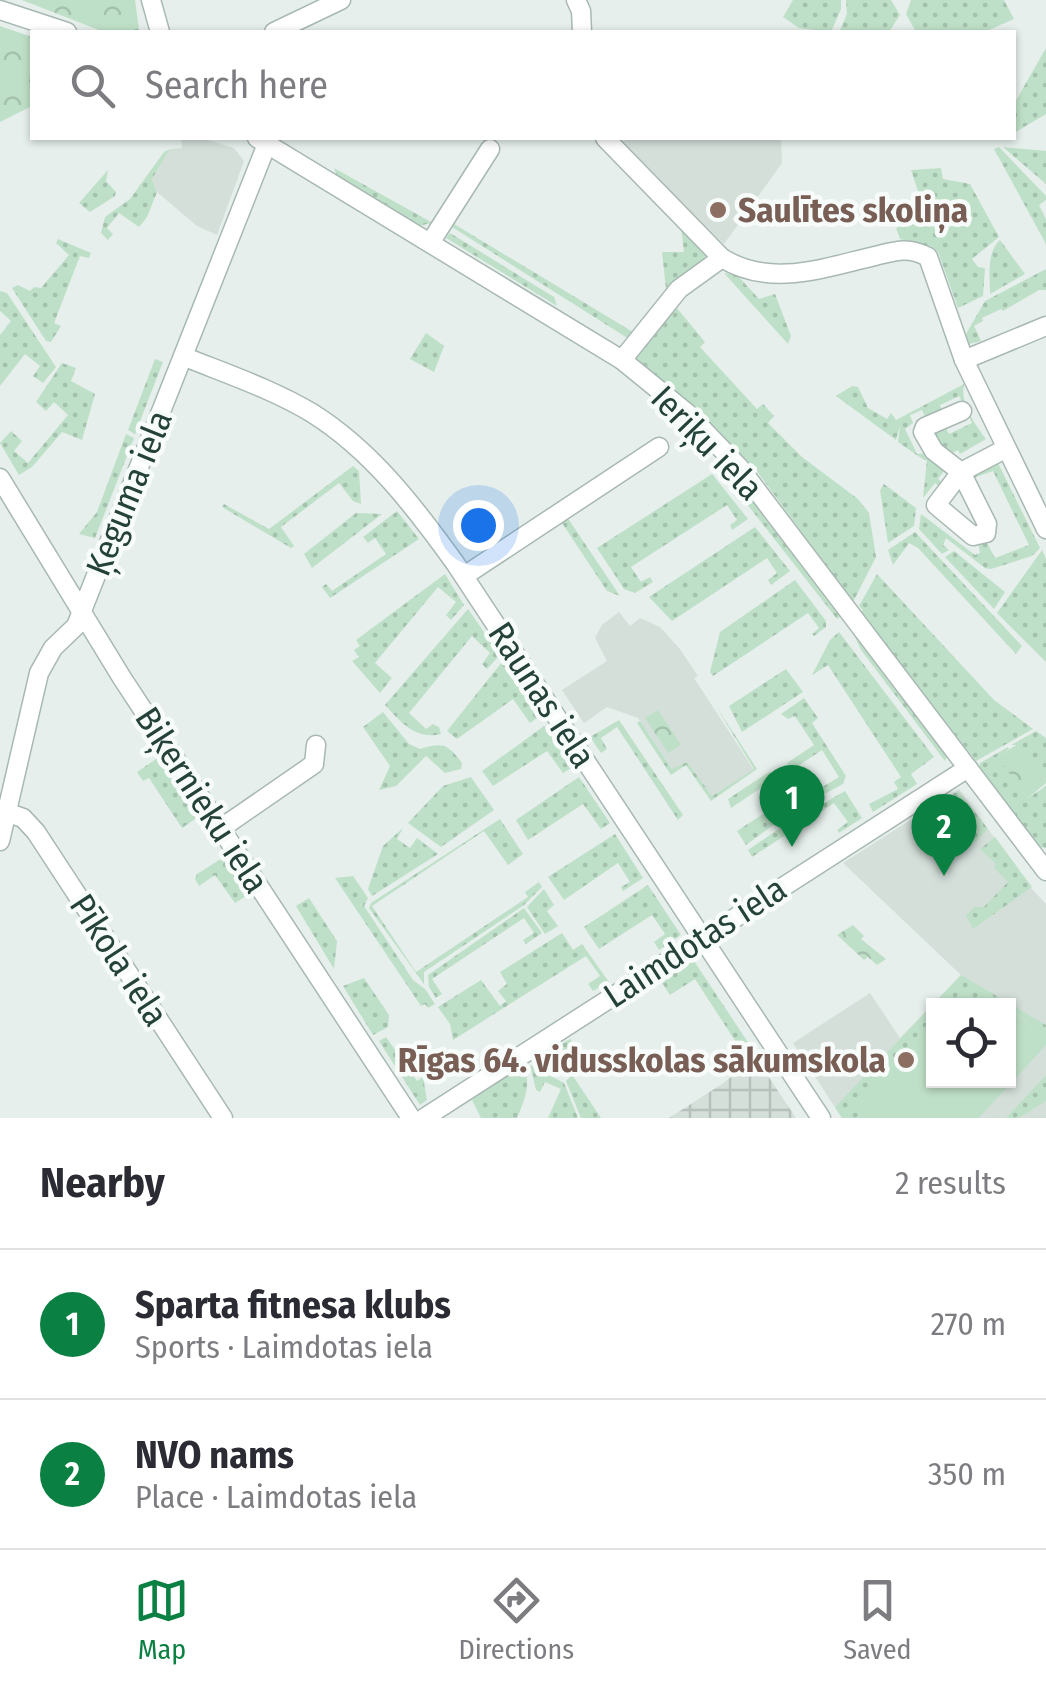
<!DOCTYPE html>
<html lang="en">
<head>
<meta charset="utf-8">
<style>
	body { margin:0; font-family:"Fira Sans Condensed",sans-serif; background:#f7f7f7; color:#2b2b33 }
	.controls { position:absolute; right:30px; bottom:30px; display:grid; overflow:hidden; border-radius:0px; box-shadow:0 2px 8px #0004 }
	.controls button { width:90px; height:90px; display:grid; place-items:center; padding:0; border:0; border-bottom:2px solid #e1e1e2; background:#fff; color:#2b2b33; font:50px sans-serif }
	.you { position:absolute; left:478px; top:525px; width:35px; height:35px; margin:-25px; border:8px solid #fff; border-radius:50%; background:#1a73e8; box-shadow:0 0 0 15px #1a73e833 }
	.badge { display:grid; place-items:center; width:65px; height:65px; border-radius:50%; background:#0b8043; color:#fff; font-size:32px; font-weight:700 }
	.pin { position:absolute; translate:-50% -82px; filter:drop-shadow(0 2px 5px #0008) }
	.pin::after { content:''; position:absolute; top:52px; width:35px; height:30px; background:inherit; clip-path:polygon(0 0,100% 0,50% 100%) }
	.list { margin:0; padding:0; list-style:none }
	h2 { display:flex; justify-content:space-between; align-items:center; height:130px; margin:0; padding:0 40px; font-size:42px }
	h2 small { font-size:32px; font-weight:400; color:#7c7c81 }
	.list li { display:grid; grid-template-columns:65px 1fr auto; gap:30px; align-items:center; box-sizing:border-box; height:150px; padding:0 40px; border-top:2px solid #e1e1e2 }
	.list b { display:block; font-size:38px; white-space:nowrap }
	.list p { margin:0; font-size:32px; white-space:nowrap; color:#7c7c81 }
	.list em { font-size:32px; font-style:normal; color:#7c7c81 }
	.icon { flex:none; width:55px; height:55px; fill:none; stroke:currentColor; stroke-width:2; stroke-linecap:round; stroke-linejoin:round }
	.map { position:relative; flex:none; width:1046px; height:1118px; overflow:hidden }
	.search { position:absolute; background:#fff; box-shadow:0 2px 8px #0004; left:30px; right:30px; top:30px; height:110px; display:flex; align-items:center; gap:25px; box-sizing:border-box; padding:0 35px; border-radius:0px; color:#7c7c81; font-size:38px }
	.sheet { height:430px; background:#fff }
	nav { display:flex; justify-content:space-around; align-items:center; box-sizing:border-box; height:140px; border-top:2px solid #e1e1e2; background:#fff; font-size:28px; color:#7c7c81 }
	nav a { display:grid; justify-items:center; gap:5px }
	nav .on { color:#0b8043 }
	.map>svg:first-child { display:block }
	.built { fill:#d4dfda; fill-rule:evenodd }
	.industrial { fill:url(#industrial-grid) }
	.grass { fill:url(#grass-dots) }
	.forest { fill:url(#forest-crowns) }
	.pitch { fill:#bfe0c8 }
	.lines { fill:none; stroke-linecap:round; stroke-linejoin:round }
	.minor-casing { stroke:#a8b8b2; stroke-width:21 }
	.minor { stroke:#fff; stroke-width:18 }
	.education-dot { fill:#8d6e63; stroke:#f7fbf9; stroke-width:4 }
	.labels { text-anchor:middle; stroke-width:9; stroke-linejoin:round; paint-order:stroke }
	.education-label { font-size:35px; font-weight:bold; fill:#785e54; stroke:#f7fbf9; text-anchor:start }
	.street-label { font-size:35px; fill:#24423a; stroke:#f7fbf9 }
</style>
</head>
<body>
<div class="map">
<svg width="1046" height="1118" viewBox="0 0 1046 1118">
	<defs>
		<pattern id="industrial-grid" width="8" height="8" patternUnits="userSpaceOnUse" patternTransform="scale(2.5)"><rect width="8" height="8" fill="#d4dfda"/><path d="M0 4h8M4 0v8" fill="none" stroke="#b6c1bc"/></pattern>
		<pattern id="grass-dots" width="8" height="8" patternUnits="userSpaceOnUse" patternTransform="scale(2.5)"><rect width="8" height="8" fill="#bfe0c8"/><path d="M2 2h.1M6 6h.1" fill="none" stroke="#a4c1ad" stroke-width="1.8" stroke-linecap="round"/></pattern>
		<pattern id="forest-crowns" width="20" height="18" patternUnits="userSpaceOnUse" patternTransform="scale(2.5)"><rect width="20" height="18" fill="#bfe0c8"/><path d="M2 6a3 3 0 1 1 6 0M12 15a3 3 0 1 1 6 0" fill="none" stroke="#a4c1ad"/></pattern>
	</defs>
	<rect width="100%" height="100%" fill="#e6efeb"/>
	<!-- built -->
	<g class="built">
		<polygon points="181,138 208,140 234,148 244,161 217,235 197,226 157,192 152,179 170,149 182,148"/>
		<polygon points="629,138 781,138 782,163 724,244 618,143"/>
		<polygon points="619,612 630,626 640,618 660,627 679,648 698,676 694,678 754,770 711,796 687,762 673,770 638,718 607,707 584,723 562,690 607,661 595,638 602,625"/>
		<path d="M 959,789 L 1031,888 L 1046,904 L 1046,1118 L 842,1118 L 793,1043 L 870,993 L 900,1038 L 961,975 L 843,863 ZM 934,1006 L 1008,1006 L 1008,1080 L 934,1080 Z"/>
	</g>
	<!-- industrial -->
	<polygon class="industrial" points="756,1058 796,1118 669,1118 722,1084"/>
	<!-- grass -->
	<g class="grass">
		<polygon points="793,0 841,0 841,9 831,32 799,28 783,17"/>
		<polygon points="846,0 891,0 900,15 889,32 839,32 847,14"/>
		<polygon points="911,0 1004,0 1014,19 984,32 916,32 906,14"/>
		<polygon points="1046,48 1046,114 1014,133 1014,104"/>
		<polygon points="999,147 1046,196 1046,200 1039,205 1046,219 1046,244 994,149"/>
		<polygon points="1003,147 1046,151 1046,184"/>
		<polygon points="170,149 152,179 157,192 147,217 139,227 119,213 107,228 113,234 108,240 101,233 105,217 130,199 164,152"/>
		<polygon points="334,168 431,222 431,223 419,226 337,176"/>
		<polygon points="941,168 943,179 970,184 999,237 972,259 978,267 985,268 983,296 958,308 938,252 932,247 900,239 896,228 927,218 911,170"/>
		<polygon points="108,170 106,181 116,192 115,196 90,212 79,203"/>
		<polygon points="454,224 633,332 629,339 452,227"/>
		<polygon points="681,227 706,250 705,259 666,289 662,252 684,252"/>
		<polygon points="450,233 554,297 557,306 446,238"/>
		<polygon points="58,239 91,253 89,258 80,256 54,323 61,326 51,342 46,341 12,288 18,285 30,291 34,287 41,288 69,255 56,243"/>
		<path d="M 1000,240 L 1025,274 L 990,294 C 990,276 986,253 1000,240 Z"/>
		<polygon points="1046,269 1046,290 1039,290 1003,311 1001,309 982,318 983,321 974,326 981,341 969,344 966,334 985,301"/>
		<polygon points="724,273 737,275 759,299 775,294 791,336 788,344"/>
		<polygon points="0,291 7,293 56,367 43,383 33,376 40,366 25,354 0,386 0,335 11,321 0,311"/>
		<polygon points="676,307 705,342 700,347 757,409 763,404 774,416 768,423 802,457 858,499 869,513 876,557 853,602 756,470 704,417 635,357"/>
		<polygon points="426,333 444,346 434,372 410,359"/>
		<polygon points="155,359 163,362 135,434 128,430"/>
		<polygon points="62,363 76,368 71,381 95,394 82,440 62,432 32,467 19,475 0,443 11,431 22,441 14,451 28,463 68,415 54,402 46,411 36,402"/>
		<path d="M 964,384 C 960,404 975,424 986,439 L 960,454 L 958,450 L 947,456 L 933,439 L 936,437 L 933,431 L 944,425 L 949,434 L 972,423 L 959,396 L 940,405 L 943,412 L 926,419 L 922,410 L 910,415 L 913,423 L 905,429 L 917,454 L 928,453 L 947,467 L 938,479 L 944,484 L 941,488 L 935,483 L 923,498 L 927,460 L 924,460 L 898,442 L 900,425 L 896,440 L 836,396 L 852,386 L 858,387 L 868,408 L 887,419 L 891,413 L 896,420 Z"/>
		<polygon points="126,434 134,438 95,538 79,534 97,512"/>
		<polygon points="996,459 1040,548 1032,556 991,569 985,568 946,538 943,545 949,550 942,554 919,529 921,514 975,555 980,553 978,542 985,539 995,558 1029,545 993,471 973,478 970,476"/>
		<polygon points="353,466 359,471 361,504 353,501 339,483 281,527 294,546 291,548 222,507 224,504 269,529"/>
		<polygon points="712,474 748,519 732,530 730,525 737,520 727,505 631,567 641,582 650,577 653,582 635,593 624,589 597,548"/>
		<polygon points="739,481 842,615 837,619 732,485"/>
		<polygon points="884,484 916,508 914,526 888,543 880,490"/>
		<polygon points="397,511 419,539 330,598 322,587 326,584 332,591 386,554 375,538 368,543 363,537"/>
		<polygon points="356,513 382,514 312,568 304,554"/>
		<polygon points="567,517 620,596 607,591 560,520"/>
		<polygon points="755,527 790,571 771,585 768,580 777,573 767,558 672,621 649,597"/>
		<polygon points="915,532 1022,646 1016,654 918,548 909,543 893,565 888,550"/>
		<polygon points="1042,550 1046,559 1046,662 997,613"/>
		<polygon points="954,551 1005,592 994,609 945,557"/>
		<polygon points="445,574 464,605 451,620 446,615 456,602 438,587 375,663 392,678 380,693 352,661 359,657 354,650 360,646 356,640"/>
		<polygon points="877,574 994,700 1033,729 976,761 860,613 863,610 859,606"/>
		<polygon points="795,580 826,621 826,627 814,636 812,634 819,628 808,613 713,676 710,672 720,632"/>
		<path d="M 468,609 L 500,655 L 487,669 L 482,664 L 490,653 L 472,636 L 409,713 L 426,729 L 433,724 L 439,727 L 441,734 C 415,740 401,722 385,705 Z"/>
		<polygon points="851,628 947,756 945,761 861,650"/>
		<polygon points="839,632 934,757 911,774 917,784 873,812 869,804 898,789 894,782 901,777 828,665 812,675 830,640"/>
		<polygon points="502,662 540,716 530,723 513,699 457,739 447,731"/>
		<polygon points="786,669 803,692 742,732 729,706"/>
		<polygon points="804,698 818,718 812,723 846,776 843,784 799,808 770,782 731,808 728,799 769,772 776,774 796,803 839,777 822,750 792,770 787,763 814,745 795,716 788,719 781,714"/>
		<polygon points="714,703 757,769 711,801 686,765 671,775 637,723 640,721 672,769 687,762 712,796 754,769"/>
		<path d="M 383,712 L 409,744 L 420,749 C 442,742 448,744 462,763 L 461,769 L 445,773 L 426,756 L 396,786 L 379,790 L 390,766 L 363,727 Z"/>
		<polygon points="619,720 683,815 678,820 617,727 601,738 607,749 601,753 590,737"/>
		<polygon points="544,726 573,767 563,773 547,751 493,786 482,771"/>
		<polygon points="1036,731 1046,738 1046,783 1018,745 1011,745"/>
		<polygon points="1008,747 1009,749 998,757 1028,798 1046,786 1046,848 1039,847 979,768 980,763"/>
		<polygon points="159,757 198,817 182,828 149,778 143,781 137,772"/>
		<polygon points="471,777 494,810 441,847 408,823 443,786"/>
		<polygon points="579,777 610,823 601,829 583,804 528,840 516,820"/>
		<polygon points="845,791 862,818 839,833 837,830 848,822 834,803 752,857 748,850 783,826 793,809 800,814 807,813"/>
		<polygon points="958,791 988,829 974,843 958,828 951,836 955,842 951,847 940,838 942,834 923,811"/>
		<polygon points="781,802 787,805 780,820 746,845 737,831"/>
		<polygon points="500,819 523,854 508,865 484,831 372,906 416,972 528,897 525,892 539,882 542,887 524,905 424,972 424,984 369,908 371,903"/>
		<polygon points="403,828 397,839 410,848 417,838 438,854 372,896 368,889 383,846"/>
		<polygon points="615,834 643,878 623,891 621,887 630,882 618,863 564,900 548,877"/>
		<polygon points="995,837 1032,887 973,929 966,916 974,907 984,907 1008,882 994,868 996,864 980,849"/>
		<polygon points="224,857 248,895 235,903 215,875 199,886 195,879 197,874"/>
		<polygon points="353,876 368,898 364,906 413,980 425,989 435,1004 428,1008 425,1004 421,1006 335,878"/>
		<polygon points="648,885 681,935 659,950 654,942 665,934 652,915 599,949 584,927"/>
		<polygon points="544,889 554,905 547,911 558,926 545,934 527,907"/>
		<polygon points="309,898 337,941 334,969 296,906"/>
		<polygon points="524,908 542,933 526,944 523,940 534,933 524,918 432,979 442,994 436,998 429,987 428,975"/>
		<polygon points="562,933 573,950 582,944 609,982 593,991 588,984 600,976 586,956 453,1040 450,1024 438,1007 481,980 500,1006 506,1001 498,991 507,984 500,972"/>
		<polygon points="694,961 755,1053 747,1059 695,979 670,995 661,981"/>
		<path d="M 961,975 L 1046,1025 L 1046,1040 C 1015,1012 1008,997 964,998 C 953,998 946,1005 934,1006 L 933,1019 L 868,1090 L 859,1118 L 842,1118 L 835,1107 Z"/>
		<polygon points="364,978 389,1015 388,1027 373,1035 343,986"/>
		<polygon points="386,1037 417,1081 423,1077 427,1100 420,1105 379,1041"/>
		<polygon points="570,1039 576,1047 561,1058 601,1118 581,1118 566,1081 570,1077 562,1064 555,1066 539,1058"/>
		<path d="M 520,1065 L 524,1065 C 531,1087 525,1098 517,1118 L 481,1118 L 472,1100 Z"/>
		<polygon points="530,1065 564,1083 578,1118 548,1118 561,1089 545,1082 540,1092 536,1090"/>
		<polygon points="1046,1075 1046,1101 1019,1118 1006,1118"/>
	</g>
	<!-- forest -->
	<g class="forest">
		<polygon points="22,0 135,0 139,29 135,32 104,32"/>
		<polygon points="0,26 32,37 32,106 0,122"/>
		<polygon points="658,710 681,745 668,753 645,718"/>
		<polygon points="1018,744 1046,783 1028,798 997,757"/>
		<polygon points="853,925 864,936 861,939 886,959 877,965 868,957 864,960 837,935"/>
	</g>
	<!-- pitch -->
	<polygon class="pitch" points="1008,1006 1046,1040 1046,1045 979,1118 859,1118 868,1090 933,1019 934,1080 1008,1080"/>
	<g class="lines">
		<defs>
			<g id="minor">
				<polyline points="151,0 160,32"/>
				<polyline points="576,0 581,11 582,32"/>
				<polyline points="0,10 67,32"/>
				<polyline points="274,32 341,0"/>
				<polyline points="257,138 622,360 687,413 739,467 1046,871"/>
				<path d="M 605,138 L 722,258 C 771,288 823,268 875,256 C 895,251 908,246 928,257 L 964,360 L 1046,529"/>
				<polyline points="430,243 490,149"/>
				<path d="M 185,357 C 227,374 272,389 312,413 C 371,450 414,506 455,563 L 821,1118"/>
				<polyline points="622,360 679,289 722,258"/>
				<polyline points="964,360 1046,326"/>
				<polyline points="962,411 925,427 923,432 934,451 961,472 987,524 986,533 973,536 936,505 961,472 1005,449"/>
				<polyline points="0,478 122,678 411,1118"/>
				<polyline points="464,576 659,447"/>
				<polyline points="6,812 23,818 36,832 223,1118"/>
				<polyline points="220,829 314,764 316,745"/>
				<polyline points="0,841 39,673 53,648 76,626 267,144"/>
				<polyline points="424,1118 968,768"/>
			</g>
		</defs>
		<!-- minor casing -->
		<use href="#minor" class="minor-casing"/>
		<!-- minor -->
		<use href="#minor" class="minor"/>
	</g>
	<!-- markers -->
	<g class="education-dot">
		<circle cx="718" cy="210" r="10"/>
		<circle cx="906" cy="1060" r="10"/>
	</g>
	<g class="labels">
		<!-- education labels -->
		<g class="education-label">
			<text x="738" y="222">Saulītes skoliņa</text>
			<text x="886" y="1072" text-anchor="end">Rīgas 64. vidusskolas sākumskola</text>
		</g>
		<!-- street labels -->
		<g class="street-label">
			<text transform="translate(707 443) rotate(46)" y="12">Ieriķu iela</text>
			<text transform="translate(129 493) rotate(-68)" y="12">Ķeguma iela</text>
			<text transform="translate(542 695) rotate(57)" y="12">Raunas iela</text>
			<text transform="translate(202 800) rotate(57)" y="12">Biķernieku iela</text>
			<text transform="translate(695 942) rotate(-33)" y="12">Laimdotas iela</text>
			<text transform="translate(119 960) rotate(57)" y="12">Pīkola iela</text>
		</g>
	</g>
</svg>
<div class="controls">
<button><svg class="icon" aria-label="locate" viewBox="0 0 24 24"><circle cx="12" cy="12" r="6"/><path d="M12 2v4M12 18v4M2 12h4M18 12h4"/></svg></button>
</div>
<div class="you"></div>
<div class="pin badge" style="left:792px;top:847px">1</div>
<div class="pin badge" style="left:944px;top:876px">2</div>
<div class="search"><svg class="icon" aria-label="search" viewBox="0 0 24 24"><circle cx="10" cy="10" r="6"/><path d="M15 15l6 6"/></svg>Search here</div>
</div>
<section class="sheet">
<h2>Nearby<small>2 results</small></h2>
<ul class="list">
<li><span class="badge">1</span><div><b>Sparta fitnesa klubs</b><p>Sports · Laimdotas iela</p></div><em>270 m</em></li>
<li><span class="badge">2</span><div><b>NVO nams</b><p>Place · Laimdotas iela</p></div><em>350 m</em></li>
</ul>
</section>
<nav>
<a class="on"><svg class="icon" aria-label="map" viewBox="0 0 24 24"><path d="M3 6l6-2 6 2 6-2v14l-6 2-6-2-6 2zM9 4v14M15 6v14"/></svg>Map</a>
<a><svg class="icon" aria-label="directions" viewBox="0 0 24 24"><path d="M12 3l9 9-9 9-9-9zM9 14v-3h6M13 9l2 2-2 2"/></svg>Directions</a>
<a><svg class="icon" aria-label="saved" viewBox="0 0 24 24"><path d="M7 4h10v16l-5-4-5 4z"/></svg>Saved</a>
</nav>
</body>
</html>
